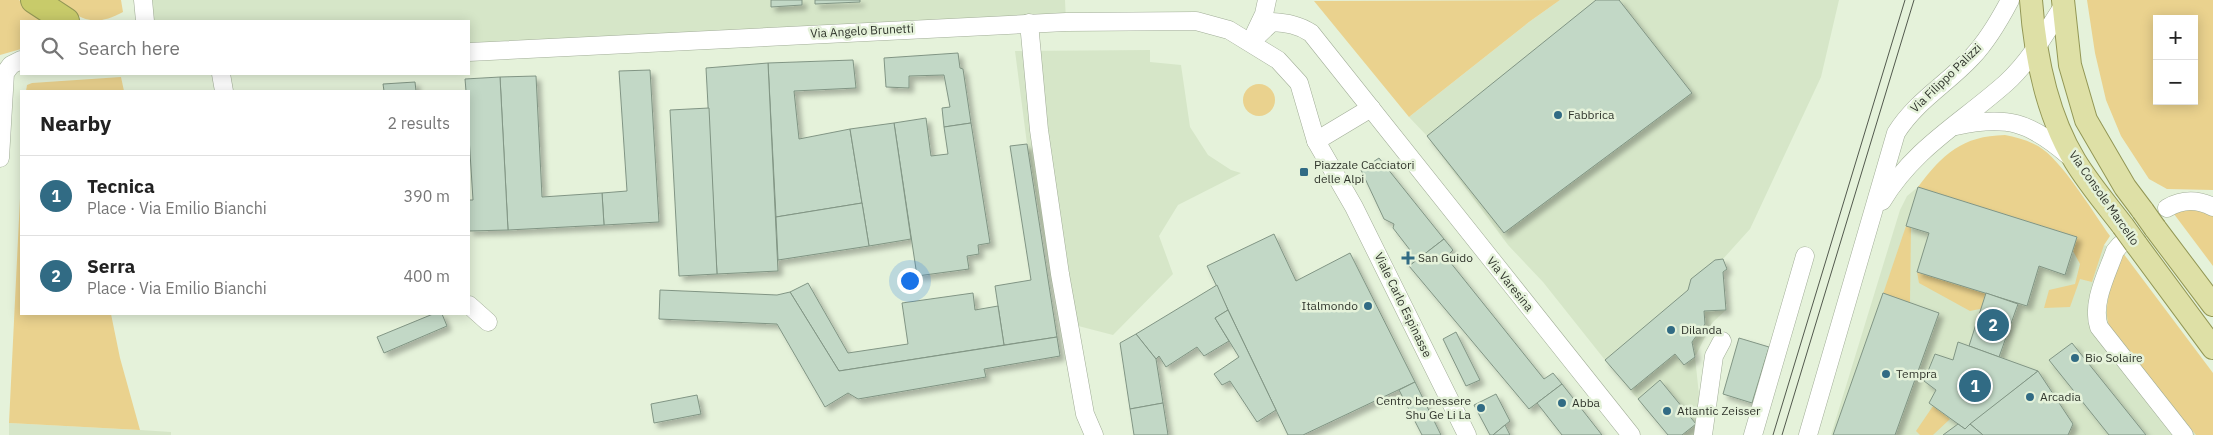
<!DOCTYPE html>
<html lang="en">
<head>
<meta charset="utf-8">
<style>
	body { margin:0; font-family:"IBM Plex Sans",sans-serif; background:#f6f6f6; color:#222 }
	.controls { position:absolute; right:15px; top:15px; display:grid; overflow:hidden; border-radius:0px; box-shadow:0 2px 12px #0003 }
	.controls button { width:45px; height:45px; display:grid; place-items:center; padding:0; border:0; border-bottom:1px solid #e0e0e0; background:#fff; color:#222; font:25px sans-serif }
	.you { position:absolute; left:909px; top:280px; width:18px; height:18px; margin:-12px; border:4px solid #fff; border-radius:50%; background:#1a73e8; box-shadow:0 0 0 8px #1a73e833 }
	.badge { display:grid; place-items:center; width:32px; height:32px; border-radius:50%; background:#316b84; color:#fff; font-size:16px; font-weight:700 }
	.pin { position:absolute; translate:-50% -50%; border:2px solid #fff; box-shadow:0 1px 5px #0006 }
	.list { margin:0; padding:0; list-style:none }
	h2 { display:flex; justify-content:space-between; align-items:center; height:65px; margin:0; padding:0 20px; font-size:21px }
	h2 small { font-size:16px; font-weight:400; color:#767676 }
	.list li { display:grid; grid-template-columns:32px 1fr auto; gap:15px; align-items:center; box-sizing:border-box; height:80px; padding:0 20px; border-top:1px solid #e0e0e0 }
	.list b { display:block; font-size:19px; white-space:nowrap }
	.list p { margin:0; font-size:16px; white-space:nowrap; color:#767676 }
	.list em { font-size:16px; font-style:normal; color:#767676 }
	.icon { flex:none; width:28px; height:28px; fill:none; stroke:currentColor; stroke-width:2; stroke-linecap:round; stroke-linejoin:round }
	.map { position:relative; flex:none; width:2213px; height:435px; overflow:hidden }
	.search { position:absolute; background:#fff; box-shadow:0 2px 12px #0003; left:20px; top:20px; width:450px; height:55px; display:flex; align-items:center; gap:12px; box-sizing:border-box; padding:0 18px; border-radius:0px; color:#767676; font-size:19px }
	.panel { position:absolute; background:#fff; box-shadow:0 2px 12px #0003; left:20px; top:90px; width:450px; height:225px; border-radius:0px }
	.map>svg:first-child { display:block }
	.built { fill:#d6e6c8 }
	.green { fill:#ead28e; fill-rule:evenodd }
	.building { fill:#c2d8c6; stroke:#819584; filter:url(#shadow) }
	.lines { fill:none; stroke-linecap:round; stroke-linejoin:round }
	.minor-casing { stroke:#a1ad97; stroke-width:19 }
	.major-casing { stroke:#939755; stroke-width:24 }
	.highway-casing { stroke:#939755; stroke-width:28 }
	.minor { stroke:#fff; stroke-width:18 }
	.major { stroke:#dee0a6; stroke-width:22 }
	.highway { stroke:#c8cb6a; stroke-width:26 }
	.tram { stroke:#52594d; stroke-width:1 }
	.major-bridge-casing { stroke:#939755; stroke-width:24; stroke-linecap:butt }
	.major-bridge { stroke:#dee0a6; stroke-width:22 }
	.poi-dot { fill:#316b84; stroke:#e5f2da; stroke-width:2 }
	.labels { text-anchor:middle; stroke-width:5; stroke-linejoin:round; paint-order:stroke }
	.street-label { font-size:12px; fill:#31362d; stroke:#e5f2da }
	.poi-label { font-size:12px; fill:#31362d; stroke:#e5f2da; text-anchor:start }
</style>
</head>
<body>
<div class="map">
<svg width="2213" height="435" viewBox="0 0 2213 435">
	<defs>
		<filter id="shadow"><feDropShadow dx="4.5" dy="4.5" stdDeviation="2.5" flood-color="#0004"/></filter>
	</defs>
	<rect width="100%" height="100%" fill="#e5f2da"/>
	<!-- built -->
	<g class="built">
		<polygon points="143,0 1065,0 1066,22 469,53 469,21 145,21"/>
		<polygon points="1560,0 1839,0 1821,77 1750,229 1723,259 1727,269 1723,272 1726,310 1712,323 1695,357 1701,414 1696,435 1668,435 1605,360 1543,282 1508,245 1427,136 1409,117 1529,22"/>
		<polygon points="1150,50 1150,62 1181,65 1190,127 1208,155 1231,170 1241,173 1178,205 1159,236 1173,274 1113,335 1059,321 1027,144 1015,51"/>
		<polygon points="1918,187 2104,245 2123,253 2106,308 2110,328 2196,435 1831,435 1900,210 1907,196"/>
		<polygon points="9,423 140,430 171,432 171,435 9,435"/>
	</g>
	<!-- green -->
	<g class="green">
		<polygon points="0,0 19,0 46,21 21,21 21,49 0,55"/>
		<path d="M 52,0 L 121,0 L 123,12 C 92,29 80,18 52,0 Z"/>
		<polygon points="1560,0 1529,22 1409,117 1314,1"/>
		<path d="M 2087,0 L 2213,0 L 2213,190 L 2167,189 L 2149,179 L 2121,136 L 2106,100 L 2095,53 ZM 2157,19 L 2194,19 L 2194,101 L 2157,101 Z"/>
		<polygon points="121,77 124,91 26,91 27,85 32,83"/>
		<circle cx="1259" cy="100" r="16"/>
		<path d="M 2005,135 C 2016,137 2027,140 2038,146 C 2061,159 2093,212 2110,236 L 2104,245 L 2092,282 L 2080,279 L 2070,307 L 2044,308 L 2049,290 L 2075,284 L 2080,264 L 2073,251 L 2077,237 L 1918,187 C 1943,154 1962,136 2005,135 Z"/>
		<polygon points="21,178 21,314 111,314 120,358 140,430 9,423"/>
		<polygon points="2189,208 2202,210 2213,216 2213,266 2174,214"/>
		<polygon points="1906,226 1911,227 1910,303 1883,294"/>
		<path d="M 2123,253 L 2213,373 L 2213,435 L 2196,435 L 2110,328 C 2100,305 2116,276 2123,253 Z"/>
		<polygon points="1917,272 2013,302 1970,311 1919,283"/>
		<polygon points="1933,406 1950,419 1933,435 1920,435 1916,431"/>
	</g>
	<!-- building -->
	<g class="building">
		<polygon points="771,0 802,0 802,5 771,7"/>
		<polygon points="815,0 860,0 860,2 815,4"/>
		<polygon points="1596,0 1619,0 1692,93 1504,233 1427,136"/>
		<polygon points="958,53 960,68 963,69 971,123 944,127 942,108 950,107 944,75 909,76 909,88 886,87 884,58"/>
		<polygon points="853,60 856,88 794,91 799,139 850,129 862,203 776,217 768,63"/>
		<polygon points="768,63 778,271 717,274 706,68"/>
		<polygon points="650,70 659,222 604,225 602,193 627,191 619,71"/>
		<polygon points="536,76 542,197 602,193 604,225 508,230 500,77"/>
		<polygon points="500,77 508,230 469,231 469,200 473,200 469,137 469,91 466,91 465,79"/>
		<polygon points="415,82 416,91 384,91 383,84"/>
		<polygon points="709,108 717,274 679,276 670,110"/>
		<polygon points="926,118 931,156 948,154 944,127 971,123 990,243 978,245 979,254 967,256 969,269 917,276 894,123"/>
		<polygon points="894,123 911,239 869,246 850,129"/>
		<polygon points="1027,144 1057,337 1004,345 995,286 1031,280 1010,146"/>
		<polygon points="1379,158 1444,239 1409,266 1403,256 1410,250 1393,228 1394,224 1384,219 1361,170"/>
		<polygon points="1918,187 2077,237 2065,275 2039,266 2027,306 1917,272 1929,233 1906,226"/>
		<polygon points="862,203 869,246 778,260 776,217"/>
		<polygon points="1274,234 1296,281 1350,253 1415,382 1303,435 1288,435 1207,266"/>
		<polygon points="1444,239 1453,250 1446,257 1544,379 1553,373 1562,384 1529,409 1409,266"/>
		<polygon points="1723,259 1727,269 1723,272 1726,310 1704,311 1705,324 1692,342 1695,357 1684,365 1675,354 1631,390 1605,360 1688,290 1691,279 1715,260"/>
		<polygon points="808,283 848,353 908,344 902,303 973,293 975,310 998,306 1004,345 839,371 790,292"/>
		<polygon points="1217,285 1228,310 1215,318 1229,341 1204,356 1197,347 1166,367 1159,356 1156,359 1136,334"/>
		<polygon points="660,290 777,295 790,292 839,371 1057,337 1060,356 984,369 986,377 858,399 848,393 825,407 777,324 659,319"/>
		<polygon points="1883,293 1939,313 1895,435 1833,435"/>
		<polygon points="1986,293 2018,304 1999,357 1969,346"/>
		<polygon points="1228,310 1276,410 1257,422 1230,381 1222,385 1214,374 1239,357 1215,318"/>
		<polygon points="433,314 442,314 447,326 384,353 377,337"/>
		<polygon points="1456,332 1480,380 1466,386 1443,339"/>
		<polygon points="1136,334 1156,359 1163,403 1130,409 1120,343"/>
		<polygon points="1739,338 1769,347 1752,403 1723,394"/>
		<polygon points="1958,342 2038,371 1965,429 1929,403 1936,390 1924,381 1935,354 1953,360"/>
		<polygon points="2072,343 2146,435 2109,435 2049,360"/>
		<polygon points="2038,371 2073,424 2068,435 1983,435 1970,424"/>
		<polygon points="1660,380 1696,424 1682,435 1668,435 1638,399"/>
		<polygon points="1415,382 1441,435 1422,435 1399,390"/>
		<polygon points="1562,384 1602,435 1562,435 1537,403"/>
		<polygon points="1496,394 1510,421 1493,435 1490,435 1474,405"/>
		<polygon points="697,395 701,414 654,423 651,404"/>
		<polygon points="1163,403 1168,435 1134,435 1130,409"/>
		<polygon points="1958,424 1965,429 1970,424 1983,435 1943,435"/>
		<polygon points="1505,425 1510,435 1493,435"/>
	</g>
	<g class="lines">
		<defs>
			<g id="minor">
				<polyline points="143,0 145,21"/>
				<polyline points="1029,23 1039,130 1060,274 1085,414 1094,435"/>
				<polyline points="1254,35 1264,14 1267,0"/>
				<path d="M 1251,42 L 1272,22 C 1287,23 1299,25 1311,33 L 1631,435"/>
				<polyline points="469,52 1066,22 1196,21 1229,30 1278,60 1299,83 1316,141 1354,207 1467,435"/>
				<polyline points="221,74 224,91"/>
				<path d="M 1956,126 C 2007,115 2030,122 2069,156"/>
				<polyline points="1316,141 1371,108"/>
				<polyline points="0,158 5,73 11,65 21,60"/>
				<path d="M 1882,201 C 1914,148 1961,123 2006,83 C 2029,62 2046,33 2063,6"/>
				<path d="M 2167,208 C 2183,199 2197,199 2213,207"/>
				<path d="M 2120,245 L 2115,251 C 2107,274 2091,303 2099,327 L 2184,435"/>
				<polyline points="469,305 488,322"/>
				<polyline points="1703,435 1714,356 1722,341"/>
				<polyline points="1753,435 1805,256"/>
				<path d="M 1808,435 L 1896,133 C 1916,101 1947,84 1972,57 C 1988,40 1999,21 2010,0"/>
			</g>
			<g id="major">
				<path d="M 2031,0 C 2035,55 2046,113 2075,161 C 2089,184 2107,205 2123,226"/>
				<polyline points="2063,0 2070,65 2086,120 2125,187 2143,211"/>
				<polyline points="2155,228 2213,305"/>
				<polyline points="2136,244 2213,348"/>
			</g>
			<polyline id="highway" points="34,0 66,21"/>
		</defs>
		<!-- minor casing -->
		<use href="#minor" class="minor-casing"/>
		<!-- major casing -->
		<use href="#major" class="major-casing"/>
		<!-- highway casing -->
		<use href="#highway" class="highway-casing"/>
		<!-- minor -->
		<use href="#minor" class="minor"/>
		<!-- major -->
		<use href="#major" class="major"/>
		<!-- highway -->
		<use href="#highway" class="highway"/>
		<!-- tram -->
		<g class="tram">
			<polyline points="1773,435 1905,0"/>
			<polyline points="1782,435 1914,0"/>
		</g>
		<defs>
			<g id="major-bridge">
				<polyline points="2143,211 2155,228"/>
				<polyline points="2123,226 2136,244"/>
			</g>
		</defs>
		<!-- major-bridge casing -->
		<use href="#major-bridge" class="major-bridge-casing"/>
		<!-- major-bridge -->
		<use href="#major-bridge" class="major-bridge"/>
	</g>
	<!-- markers -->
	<g class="poi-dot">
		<circle cx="1558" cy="115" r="5"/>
		<rect x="1299" y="167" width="10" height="10" rx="2.5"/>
		<path d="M1405.5 250.5h5v5h5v5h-5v5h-5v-5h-5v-5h5z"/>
		<circle cx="1368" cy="306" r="5"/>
		<circle cx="1671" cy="330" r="5"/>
		<circle cx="2075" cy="358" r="5"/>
		<circle cx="1886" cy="374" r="5"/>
		<circle cx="2030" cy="397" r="5"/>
		<circle cx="1562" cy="403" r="5"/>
		<circle cx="1481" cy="408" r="5"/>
		<circle cx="1667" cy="411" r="5"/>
	</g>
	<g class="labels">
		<!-- street labels -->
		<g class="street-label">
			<text transform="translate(862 31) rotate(-3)" y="4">Via Angelo Brunetti</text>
			<text transform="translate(1946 78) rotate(-44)" y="4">Via Filippo Palizzi</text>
			<text transform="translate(2104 198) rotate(55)" y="4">Via Console Marcello</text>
			<text transform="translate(1510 284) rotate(51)" y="4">Via Varesina</text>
			<text transform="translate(1403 305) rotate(64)" y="4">Viale Carlo Espinasse</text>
		</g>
		<!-- poi labels -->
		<g class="poi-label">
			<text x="1568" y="119">Fabbrica</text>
			<text x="1314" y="169">Piazzale Cacciatori<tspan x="1314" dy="14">delle Alpi</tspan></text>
			<text x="1418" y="262">San Guido</text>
			<text x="1358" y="310" text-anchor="end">Italmondo</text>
			<text x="1681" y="334">Dilanda</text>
			<text x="2085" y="362">Bio Solaire</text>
			<text x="1896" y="378">Tempra</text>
			<text x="2040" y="401">Arcadia</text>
			<text x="1471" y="405" text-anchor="end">Centro benessere<tspan x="1471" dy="14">Shu Ge Li La</tspan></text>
			<text x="1572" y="407">Abba</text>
			<text x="1677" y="415">Atlantic Zeisser</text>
		</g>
	</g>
</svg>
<div class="controls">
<button>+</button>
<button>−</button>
</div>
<div class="you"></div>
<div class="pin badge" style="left:1975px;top:386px">1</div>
<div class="pin badge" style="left:1993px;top:325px">2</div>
<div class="search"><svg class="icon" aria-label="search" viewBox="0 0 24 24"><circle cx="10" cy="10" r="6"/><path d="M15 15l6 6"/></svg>Search here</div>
<section class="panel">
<h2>Nearby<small>2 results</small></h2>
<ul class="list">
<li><span class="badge">1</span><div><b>Tecnica</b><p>Place · Via Emilio Bianchi</p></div><em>390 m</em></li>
<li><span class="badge">2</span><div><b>Serra</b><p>Place · Via Emilio Bianchi</p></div><em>400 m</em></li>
</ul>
</section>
</div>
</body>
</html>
